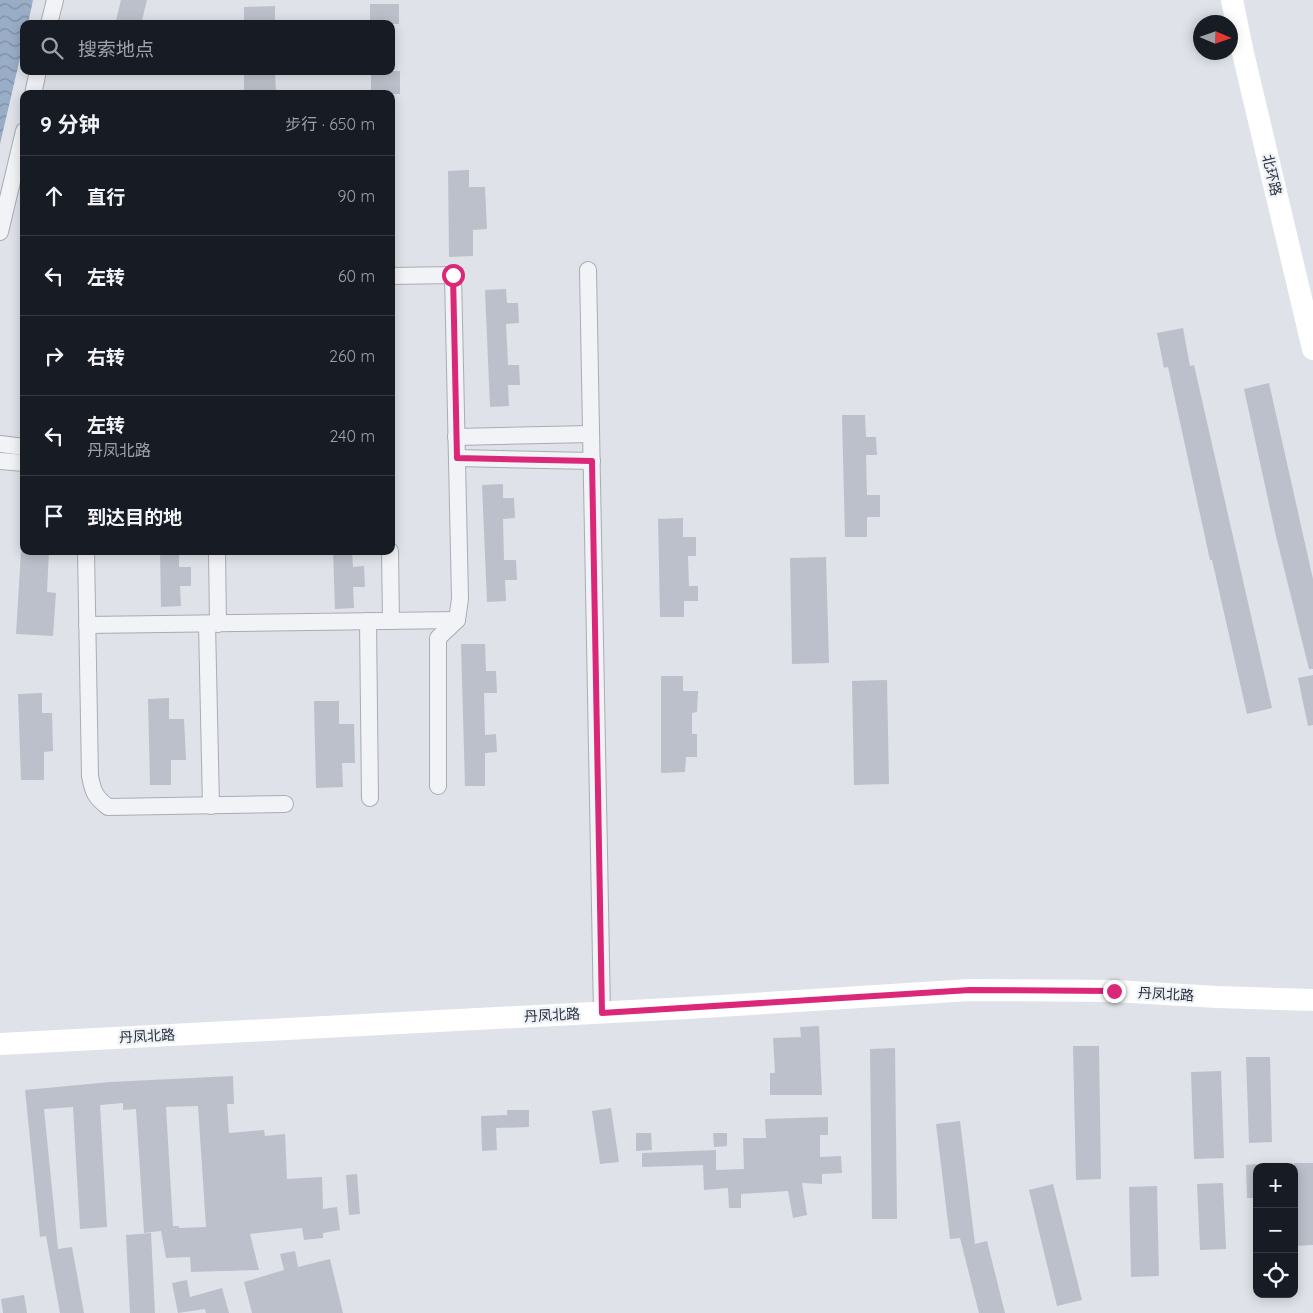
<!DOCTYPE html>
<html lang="zh">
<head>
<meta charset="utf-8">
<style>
	body { margin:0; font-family:Quicksand,"Noto Sans SC",sans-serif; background:#242831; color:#f1f3f6 }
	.controls { position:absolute; right:15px; bottom:15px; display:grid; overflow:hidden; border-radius:10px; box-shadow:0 2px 12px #0003 }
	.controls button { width:45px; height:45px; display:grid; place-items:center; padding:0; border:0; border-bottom:1px solid #363941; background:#171b24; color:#f1f3f6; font:25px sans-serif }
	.compass { position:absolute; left:1193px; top:15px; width:45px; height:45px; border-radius:50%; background:#171b24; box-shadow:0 2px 12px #0003; rotate:92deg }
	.stop { position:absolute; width:15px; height:15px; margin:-11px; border:4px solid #db2777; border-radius:50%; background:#fff }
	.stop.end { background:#db2777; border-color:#fff; box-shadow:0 1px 5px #0008 }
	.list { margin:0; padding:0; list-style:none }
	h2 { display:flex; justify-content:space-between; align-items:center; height:65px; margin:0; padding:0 20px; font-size:21px }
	h2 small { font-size:16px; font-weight:400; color:#9ea1a6 }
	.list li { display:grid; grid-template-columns:32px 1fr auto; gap:15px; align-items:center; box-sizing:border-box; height:80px; padding:0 20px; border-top:1px solid #363941 }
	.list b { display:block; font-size:19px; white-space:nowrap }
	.list p { margin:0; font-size:16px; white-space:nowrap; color:#9ea1a6 }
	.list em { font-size:16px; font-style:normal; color:#9ea1a6 }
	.icon { flex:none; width:28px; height:28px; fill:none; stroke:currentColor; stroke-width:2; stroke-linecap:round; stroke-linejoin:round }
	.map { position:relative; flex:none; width:1313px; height:1313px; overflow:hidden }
	.search { position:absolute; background:#171b24; box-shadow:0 2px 12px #0003; left:20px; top:20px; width:375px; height:55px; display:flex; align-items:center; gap:12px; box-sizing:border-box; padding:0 18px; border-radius:10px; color:#9ea1a6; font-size:19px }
	.panel { position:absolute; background:#171b24; box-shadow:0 2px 12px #0003; left:20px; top:90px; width:375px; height:465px; border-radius:10px }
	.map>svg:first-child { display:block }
	.water { fill:url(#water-waves) }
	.building { fill:#bcc0ca; fill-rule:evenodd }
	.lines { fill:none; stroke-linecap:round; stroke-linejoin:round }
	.street-casing { stroke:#a8acb5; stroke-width:18 }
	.street { stroke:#f1f3f6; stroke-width:16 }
	.secondary { stroke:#fff; stroke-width:22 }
	.route { stroke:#db2777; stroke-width:6 }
	.labels { text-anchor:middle; stroke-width:4.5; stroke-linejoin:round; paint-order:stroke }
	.street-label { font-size:14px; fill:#282f3e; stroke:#eef1f5 }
</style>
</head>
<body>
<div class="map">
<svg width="1313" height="1313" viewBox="0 0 1313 1313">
	<defs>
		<pattern id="water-waves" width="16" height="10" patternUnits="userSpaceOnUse" patternTransform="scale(1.25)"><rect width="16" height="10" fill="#9aadc7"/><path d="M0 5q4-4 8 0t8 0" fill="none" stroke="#7e8da3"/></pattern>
	</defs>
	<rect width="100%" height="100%" fill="#dfe2e8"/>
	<!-- water -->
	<polygon class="water" points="0,0 33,0 28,24 24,24 24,41 0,144"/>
	<!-- building -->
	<g class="building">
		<polygon points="121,0 147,0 141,24 115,24"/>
		<rect x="370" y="4" width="29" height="20"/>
		<polygon points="275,6 275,24 244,24 244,7"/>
		<polygon points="244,71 275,71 276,94 244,94"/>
		<rect x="371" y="71" width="29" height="23"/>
		<polygon points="469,170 469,187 485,187 487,229 473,230 473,256 449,257 448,171"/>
		<polygon points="506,289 507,303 518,303 519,323 506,324 508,365 519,365 520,385 508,385 509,406 490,407 485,290"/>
		<polygon points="1183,328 1190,366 1194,365 1272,708 1247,714 1212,560 1210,560 1168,367 1164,368 1157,333"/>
		<polygon points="1269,383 1313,579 1313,669 1309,669 1276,536 1244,389"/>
		<polygon points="842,415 865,415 866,437 876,437 877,455 866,455 867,495 880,495 880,517 867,517 867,537 845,537"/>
		<polygon points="503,484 503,498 514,498 515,518 503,519 504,560 516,560 517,580 505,580 506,601 487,602 482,485"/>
		<polygon points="683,518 683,537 696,537 696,556 688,556 689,586 698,586 698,601 684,601 684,617 660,617 658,519"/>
		<polygon points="21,551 49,551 47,592 56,593 53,636 16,634"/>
		<polygon points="160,551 179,551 179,567 191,567 191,586 180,586 181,606 161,607"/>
		<polygon points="333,551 352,551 353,567 364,566 365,587 353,587 354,608 335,609"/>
		<polygon points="826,557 829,663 792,664 790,558"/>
		<polygon points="461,644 485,644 486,671 496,671 497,693 484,693 485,735 496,734 497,752 485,753 485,786 465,786"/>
		<polygon points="1313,675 1313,725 1308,726 1298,678"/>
		<polygon points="661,676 683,676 683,691 698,691 697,712 692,713 692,734 697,734 697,757 686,757 685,772 661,773"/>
		<polygon points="887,680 889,784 854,785 852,681"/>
		<polygon points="42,693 42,713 52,713 53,751 44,752 44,780 21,780 18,694"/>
		<polygon points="169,698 169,719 184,719 186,760 171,760 171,785 150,785 148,699"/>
		<polygon points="314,701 339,701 339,724 354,724 355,763 342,763 343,787 316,788"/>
		<polygon points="819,1026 822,1095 770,1095 770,1073 775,1073 773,1038 801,1037 800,1027"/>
		<polygon points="1073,1046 1099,1046 1101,1179 1076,1180"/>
		<polygon points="895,1048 897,1219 872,1219 870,1049"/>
		<polygon points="1246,1057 1270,1057 1272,1142 1249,1143"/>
		<polygon points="1221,1071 1224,1158 1194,1159 1191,1072"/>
		<path d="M 233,1076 L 234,1104 L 227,1104 L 229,1133 L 264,1130 L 265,1136 L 285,1134 L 287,1179 L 322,1177 L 323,1209 L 337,1207 L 340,1230 L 323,1233 L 323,1238 L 304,1240 L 302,1228 L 250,1234 L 259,1270 L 191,1272 L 190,1257 L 166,1258 L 161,1231 L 144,1233 L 136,1109 L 123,1110 L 123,1103 L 100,1105 L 107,1227 L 80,1229 L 73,1107 L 44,1109 L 58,1249 L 72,1247 L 84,1313 L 60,1313 L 46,1236 L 40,1237 L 25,1090 L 110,1082 ZM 198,1106 L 206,1227 L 179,1228 L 179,1226 L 173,1226 L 166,1107 Z"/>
		<polygon points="611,1108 619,1162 600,1164 592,1111"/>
		<polygon points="507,1110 529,1110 529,1127 496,1128 497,1150 482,1151 481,1116 507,1115"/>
		<polygon points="828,1117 828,1135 820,1135 820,1157 841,1156 842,1173 822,1174 822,1184 802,1183 807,1215 793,1218 788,1191 741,1194 741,1208 729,1208 728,1188 704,1190 703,1165 642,1167 642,1153 716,1150 716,1170 744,1169 743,1138 766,1138 765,1119"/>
		<polygon points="960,1121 975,1244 987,1241 1005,1313 979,1313 960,1238 950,1239 936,1124"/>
		<polygon points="636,1133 651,1133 652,1150 636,1151"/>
		<polygon points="713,1133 727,1133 727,1146 714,1147"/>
		<polygon points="1294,1163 1313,1163 1313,1245 1294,1246"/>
		<polygon points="1257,1164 1257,1198 1247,1198 1246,1165"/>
		<polygon points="357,1174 360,1214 349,1215 346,1175"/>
		<polygon points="1223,1183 1226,1249 1200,1250 1197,1184"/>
		<polygon points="1053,1184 1082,1300 1057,1306 1029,1190"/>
		<polygon points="1157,1186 1159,1276 1131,1277 1129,1187"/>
		<polygon points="151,1233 155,1313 130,1313 126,1235"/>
		<polygon points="295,1251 298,1267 330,1259 343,1313 252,1313 244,1282 284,1270 280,1254"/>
		<polygon points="187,1280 190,1297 222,1288 229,1313 206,1313 205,1309 178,1313 172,1283"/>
		<polygon points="24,1295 27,1313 3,1313 1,1299"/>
	</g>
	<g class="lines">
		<defs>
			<g id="street">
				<polyline points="49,24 55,0"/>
				<polyline points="33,94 38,71"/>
				<polyline points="0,232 24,131"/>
				<polyline points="588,270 602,1013"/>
				<polyline points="391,276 453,275 460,599 457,620 438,638 438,786"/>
				<polyline points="456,437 591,434"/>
				<polyline points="0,444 24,447"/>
				<polyline points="457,458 592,461"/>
				<polyline points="0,461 24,463"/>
				<path d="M 86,551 L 90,776 C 93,792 95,797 108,807 L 285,804"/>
				<polyline points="217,551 218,624"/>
				<polyline points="390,551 391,621"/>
				<polyline points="368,621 370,798"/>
				<polyline points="207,624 211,806"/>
				<polyline points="87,625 457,620"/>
			</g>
		</defs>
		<!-- street casing -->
		<use href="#street" class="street-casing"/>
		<!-- street -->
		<use href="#street" class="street"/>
		<!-- secondary -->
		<g class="secondary">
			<polyline points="1232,0 1243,53 1313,349"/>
			<polyline points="0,1044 688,1008 970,990 1114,991 1217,997 1313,1000"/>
		</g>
	</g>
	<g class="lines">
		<!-- route -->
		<polyline class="route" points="453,275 457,458 592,461 602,1013 970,990 1114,991"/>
	</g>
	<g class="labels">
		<!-- street labels -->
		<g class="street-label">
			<text transform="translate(1272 175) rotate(77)" y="5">北环路</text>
			<text transform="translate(1166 994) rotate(3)" y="5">丹凤北路</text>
			<text transform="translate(552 1015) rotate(-3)" y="5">丹凤北路</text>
			<text transform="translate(147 1036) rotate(-3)" y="5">丹凤北路</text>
		</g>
	</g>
</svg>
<div class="controls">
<button>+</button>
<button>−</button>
<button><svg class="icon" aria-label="locate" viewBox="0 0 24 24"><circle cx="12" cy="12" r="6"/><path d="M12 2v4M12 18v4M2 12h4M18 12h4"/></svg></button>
</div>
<svg class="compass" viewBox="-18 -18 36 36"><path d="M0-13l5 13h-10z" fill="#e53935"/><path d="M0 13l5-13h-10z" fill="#9ea1a6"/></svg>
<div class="stop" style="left:453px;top:275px"></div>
<div class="stop end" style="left:1114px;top:991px"></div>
<div class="search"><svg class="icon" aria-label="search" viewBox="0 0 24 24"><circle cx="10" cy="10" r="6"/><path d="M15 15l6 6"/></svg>搜索地点</div>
<section class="panel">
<h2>9 分钟<small>步行 · 650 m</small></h2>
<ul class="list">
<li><svg class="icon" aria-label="ahead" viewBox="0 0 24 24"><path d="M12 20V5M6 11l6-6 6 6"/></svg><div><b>直行</b></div><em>90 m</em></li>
<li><svg class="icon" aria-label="left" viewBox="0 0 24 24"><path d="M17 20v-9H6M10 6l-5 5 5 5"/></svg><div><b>左转</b></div><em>60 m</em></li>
<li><svg class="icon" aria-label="right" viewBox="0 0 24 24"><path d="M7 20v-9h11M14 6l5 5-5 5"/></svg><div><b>右转</b></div><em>260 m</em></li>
<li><svg class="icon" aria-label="left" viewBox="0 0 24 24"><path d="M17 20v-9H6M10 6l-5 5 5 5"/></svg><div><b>左转</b><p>丹凤北路</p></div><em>240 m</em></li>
<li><svg class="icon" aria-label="arrive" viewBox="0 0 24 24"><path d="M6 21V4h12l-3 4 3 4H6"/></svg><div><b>到达目的地</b></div></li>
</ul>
</section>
</div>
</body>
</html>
